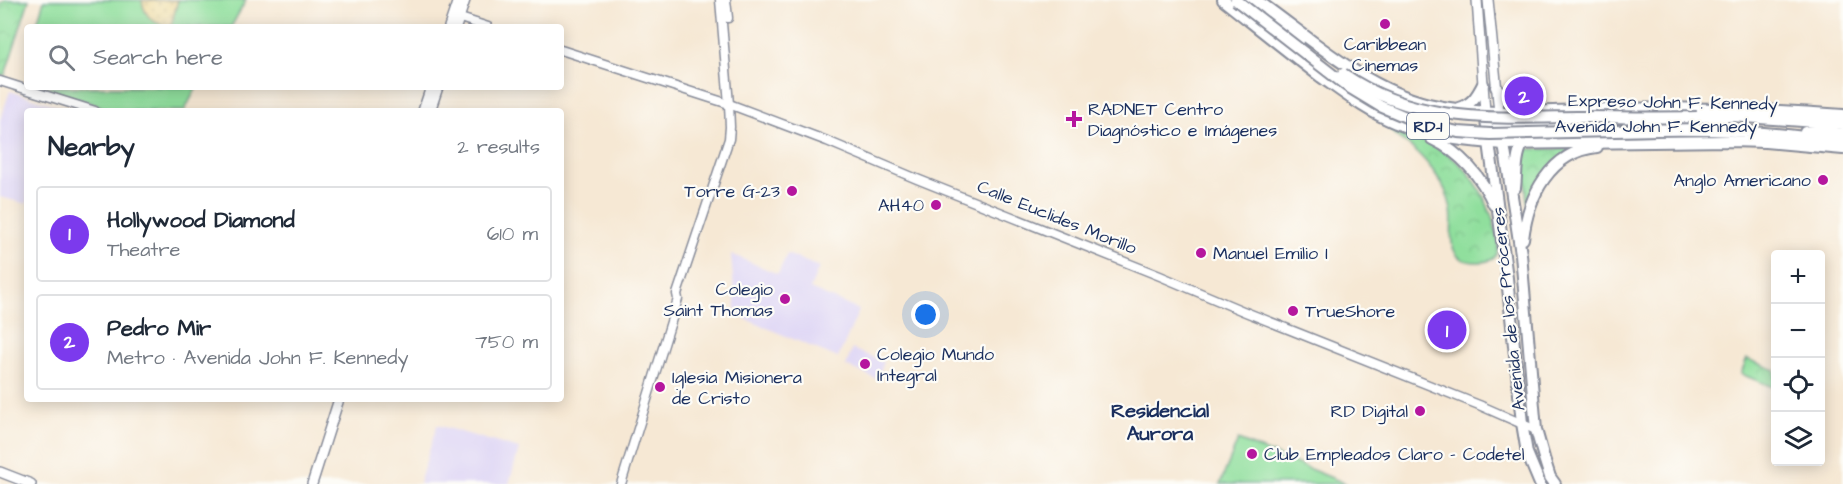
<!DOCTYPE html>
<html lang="en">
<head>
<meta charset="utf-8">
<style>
	body { margin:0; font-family:"Architects Daughter",sans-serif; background:#f2f2f3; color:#1f2937 }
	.controls { position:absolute; right:18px; bottom:18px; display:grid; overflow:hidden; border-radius:6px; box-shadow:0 3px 15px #0003 }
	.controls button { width:54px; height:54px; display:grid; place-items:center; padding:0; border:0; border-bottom:2px solid #e0e1e3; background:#fff; color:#1f2937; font:30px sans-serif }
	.you { position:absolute; left:926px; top:315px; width:21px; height:21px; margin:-15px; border:4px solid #fff; border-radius:50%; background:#1a73e8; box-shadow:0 0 0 9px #1a73e833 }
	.badge { display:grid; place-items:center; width:39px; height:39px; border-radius:50%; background:#7c3aed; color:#fff; font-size:20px; font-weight:700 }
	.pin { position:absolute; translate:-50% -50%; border:3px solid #fff; box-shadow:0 2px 6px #0006 }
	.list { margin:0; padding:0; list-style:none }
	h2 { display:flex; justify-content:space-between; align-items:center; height:78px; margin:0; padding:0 24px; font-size:26px }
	h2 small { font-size:20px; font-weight:400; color:#747a83 }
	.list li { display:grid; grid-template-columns:39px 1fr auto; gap:18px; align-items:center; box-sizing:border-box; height:96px; margin:0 12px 12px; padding:0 12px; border:2px solid #e0e1e3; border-radius:6px }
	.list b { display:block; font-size:22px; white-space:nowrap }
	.list p { margin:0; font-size:20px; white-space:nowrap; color:#747a83 }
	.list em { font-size:20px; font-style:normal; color:#747a83 }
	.icon { flex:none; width:33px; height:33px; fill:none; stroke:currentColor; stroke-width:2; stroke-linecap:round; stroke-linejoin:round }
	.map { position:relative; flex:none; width:1843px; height:484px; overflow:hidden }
	.search { position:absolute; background:#fff; box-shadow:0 3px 15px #0003; left:24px; top:24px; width:540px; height:66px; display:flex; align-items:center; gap:15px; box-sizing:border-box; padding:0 21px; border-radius:6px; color:#747a83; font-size:22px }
	.panel { position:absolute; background:#fff; box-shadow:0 3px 15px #0003; left:24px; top:108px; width:540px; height:294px; border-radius:6px }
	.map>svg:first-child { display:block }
	.built { fill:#ded5f5 }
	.grass { fill:#90df9d; stroke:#56877e; stroke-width:1.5 }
	.sand { fill:url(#sand-dots); stroke:#84847e; stroke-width:1.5 }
	.park { fill:url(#park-crowns); stroke:#56877e; stroke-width:1.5 }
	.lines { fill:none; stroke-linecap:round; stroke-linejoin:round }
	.tertiary-casing { stroke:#888c99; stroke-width:11 }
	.secondary-casing { stroke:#888c99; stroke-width:12 }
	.primary-casing { stroke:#888c99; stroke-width:14 }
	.trunk-casing { stroke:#888c99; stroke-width:14 }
	.tertiary { stroke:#fff; stroke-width:8 }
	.secondary { stroke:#fff; stroke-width:9 }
	.primary { stroke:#fff; stroke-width:10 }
	.trunk { stroke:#fff; stroke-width:10 }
	.trunk-bridge-casing { stroke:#888c99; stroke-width:14; stroke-linecap:butt }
	.trunk-bridge { stroke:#fff; stroke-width:10 }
	.poi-dot { fill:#b5179e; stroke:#fdfcf7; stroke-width:2 }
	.labels { text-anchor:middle; stroke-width:4.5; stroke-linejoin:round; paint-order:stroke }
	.shield { fill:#fdfcf7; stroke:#5f6c8c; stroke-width:1.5 }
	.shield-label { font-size:16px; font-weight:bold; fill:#1b2f5e }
	.poi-label { font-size:18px; fill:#1b2f5e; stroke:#fdfcf7; text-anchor:start }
	.street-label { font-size:18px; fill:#1b2f5e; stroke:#fdfcf7 }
	.neighbourhood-label { font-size:20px; font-weight:bold; fill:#1b2f5e; stroke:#fdfcf7 }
</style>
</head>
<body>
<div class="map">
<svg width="1843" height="484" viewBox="0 0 1843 484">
	<defs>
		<pattern id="sand-dots" width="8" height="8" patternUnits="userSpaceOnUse" patternTransform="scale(1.5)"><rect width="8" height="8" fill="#eeda9e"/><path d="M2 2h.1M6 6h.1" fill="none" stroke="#ccbb8a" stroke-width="1.8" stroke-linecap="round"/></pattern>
		<pattern id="park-crowns" width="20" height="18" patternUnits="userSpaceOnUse" patternTransform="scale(1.5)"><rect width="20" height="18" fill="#90df9d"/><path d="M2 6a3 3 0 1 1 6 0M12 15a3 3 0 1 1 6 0" fill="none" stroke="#7cc08a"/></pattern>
	</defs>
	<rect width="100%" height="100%" fill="#fdfcf7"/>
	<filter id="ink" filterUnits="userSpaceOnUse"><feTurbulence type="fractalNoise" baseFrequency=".0167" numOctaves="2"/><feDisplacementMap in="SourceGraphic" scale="12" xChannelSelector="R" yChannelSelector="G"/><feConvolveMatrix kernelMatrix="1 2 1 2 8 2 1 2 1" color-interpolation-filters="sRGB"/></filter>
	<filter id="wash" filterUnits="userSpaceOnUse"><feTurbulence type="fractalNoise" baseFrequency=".008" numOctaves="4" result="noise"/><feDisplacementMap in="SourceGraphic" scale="24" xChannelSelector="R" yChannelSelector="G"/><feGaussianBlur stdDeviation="1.35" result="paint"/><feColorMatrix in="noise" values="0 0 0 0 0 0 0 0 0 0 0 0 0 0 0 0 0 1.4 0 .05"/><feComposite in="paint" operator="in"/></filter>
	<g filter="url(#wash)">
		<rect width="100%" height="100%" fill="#f6e8d4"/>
		<!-- built -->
		<g class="built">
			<polygon points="10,91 73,111 27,111 27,204 0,197 0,120"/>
			<polygon points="731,254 778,274 787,254 819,267 810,289 859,310 838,358 736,315"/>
			<polygon points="852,349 884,362 877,379 846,366"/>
			<polygon points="437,425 519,449 509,484 419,484"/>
		</g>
		<!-- grass -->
		<g class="grass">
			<polygon points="44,0 246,0 231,27 36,27"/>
			<polygon points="43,87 197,87 184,111 114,111"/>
			<polygon points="1238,440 1347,484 1220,484"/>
		</g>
		<!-- sand -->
		<path class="sand" d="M 142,0 L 178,0 L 171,26 C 155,25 144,17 142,0 Z"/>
		<!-- park -->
		<g class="park">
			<polygon points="6,0 29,0 5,75 0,75 0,4"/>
			<path d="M 1388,128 L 1390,128 C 1450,147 1482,171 1497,235 C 1498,241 1500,251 1495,257 C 1489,264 1467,263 1460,258 C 1446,247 1454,225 1451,210 C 1450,204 1448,197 1446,192 C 1439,177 1426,160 1413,149 C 1405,142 1395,136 1388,128 Z"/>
			<polygon points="1523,149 1572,149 1527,203"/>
			<polygon points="1747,359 1775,370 1775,388 1741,374"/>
		</g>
	</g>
	<g filter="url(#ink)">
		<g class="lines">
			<defs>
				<g id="tertiary">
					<polyline points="726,0 728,18"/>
					<polyline points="454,16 488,27"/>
					<polyline points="561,50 729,104 827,141 917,179 1160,276 1243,311 1479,405 1536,430"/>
					<polyline points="0,81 95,111"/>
					<polyline points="621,484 678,299 677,294 729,139 730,127 729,104 720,0"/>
				</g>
				<g id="secondary">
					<polyline points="1477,0 1485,112"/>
					<polyline points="1488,0 1499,112"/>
					<polyline points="449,27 458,0"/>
					<polyline points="456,27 465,0"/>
					<polyline points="423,111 431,87"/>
					<polyline points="430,111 438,87"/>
					<polyline points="0,472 31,484"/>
					<polyline points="312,484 339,399"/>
				</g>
				<g id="primary">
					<path d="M 1223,0 C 1256,26 1288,52 1321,77 C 1345,94 1368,112 1396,123 C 1430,138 1467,141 1504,144 L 1730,141 L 1765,142 L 1843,149"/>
					<path d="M 1254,0 L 1265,6 C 1316,43 1367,89 1429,104 C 1488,118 1551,110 1611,109 C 1688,107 1766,109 1843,115"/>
					<path d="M 1496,87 C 1504,98 1514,106 1528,108"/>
					<path d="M 1459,108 C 1472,104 1477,96 1483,84"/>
					<polyline points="1485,112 1507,278 1522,423 1527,453 1540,484"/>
					<polyline points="1499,112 1521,254 1536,430 1544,458 1550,477 1555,484"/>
					<polyline points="1496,128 1660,123 1688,126"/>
					<path d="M 1432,139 C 1460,152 1482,177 1494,205"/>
					<path d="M 1515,188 C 1517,172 1515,152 1526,139"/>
					<path d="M 1523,239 C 1528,196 1550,152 1597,147"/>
				</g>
				<g id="trunk">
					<polyline points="1248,0 1299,41"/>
					<polyline points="1697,117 1731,116 1843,124"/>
					<path d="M 1658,130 C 1720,129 1782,132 1843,143"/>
					<polyline points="1805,132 1818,131 1843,134"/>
				</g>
			</defs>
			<!-- tertiary casing -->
			<use href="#tertiary" class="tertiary-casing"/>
			<!-- secondary casing -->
			<use href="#secondary" class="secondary-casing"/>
			<!-- primary casing -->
			<use href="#primary" class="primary-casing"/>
			<!-- trunk casing -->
			<use href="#trunk" class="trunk-casing"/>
			<!-- tertiary -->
			<use href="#tertiary" class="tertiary"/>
			<!-- secondary -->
			<use href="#secondary" class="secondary"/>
			<!-- primary -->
			<use href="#primary" class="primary"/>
			<!-- trunk -->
			<use href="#trunk" class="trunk"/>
			<defs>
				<g id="trunk-bridge">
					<polyline points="1236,0 1347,86 1380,106 1420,123 1458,132 1490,134 1658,130"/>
					<path d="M 1343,74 C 1416,124 1493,118 1577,117 C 1617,117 1657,118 1697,117"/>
				</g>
			</defs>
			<!-- trunk-bridge casing -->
			<use href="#trunk-bridge" class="trunk-bridge-casing"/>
			<!-- trunk-bridge -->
			<use href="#trunk-bridge" class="trunk-bridge"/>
		</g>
	</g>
	<!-- markers -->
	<g class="poi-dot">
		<circle cx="1385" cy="24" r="6"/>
		<path d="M1071 110h6v6h6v6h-6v6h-6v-6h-6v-6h6z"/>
		<circle cx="1823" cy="180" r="6"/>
		<circle cx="792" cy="191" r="6"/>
		<circle cx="936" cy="205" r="6"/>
		<circle cx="1201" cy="253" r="6"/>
		<circle cx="785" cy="299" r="6"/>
		<circle cx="1293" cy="311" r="6"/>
		<circle cx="865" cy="364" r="6"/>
		<circle cx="660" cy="387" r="6"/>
		<circle cx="1420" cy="411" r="6"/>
		<circle cx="1252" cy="454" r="6"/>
	</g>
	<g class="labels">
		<!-- shield labels -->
		<rect class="shield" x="1407" y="113" width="42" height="26" rx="4.5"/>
		<g class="shield-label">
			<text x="1428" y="132">RD-1</text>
		</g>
		<!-- poi labels -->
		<g class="poi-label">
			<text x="1385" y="50" text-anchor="middle">Caribbean<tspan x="1385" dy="21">Cinemas</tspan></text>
			<text x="1088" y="115">RADNET Centro<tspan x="1088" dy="21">Diagnóstico e Imágenes</tspan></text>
			<text x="1811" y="186" text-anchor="end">Anglo Americano</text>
			<text x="780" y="197" text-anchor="end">Torre G-23</text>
			<text x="924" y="211" text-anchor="end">AH40</text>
			<text x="1213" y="259">Manuel Emilio I</text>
			<text x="773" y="295" text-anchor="end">Colegio<tspan x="773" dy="21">Saint Thomas</tspan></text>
			<text x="1305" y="317">TrueShore</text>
			<text x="877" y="360">Colegio Mundo<tspan x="877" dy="21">Integral</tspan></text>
			<text x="672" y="383">Iglesia Misionera<tspan x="672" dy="21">de Cristo</tspan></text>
			<text x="1408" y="417" text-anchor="end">RD Digital</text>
			<text x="1264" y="460">Club Empleados Claro - Codetel</text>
		</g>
		<!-- street labels -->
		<g class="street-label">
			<text transform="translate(1673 102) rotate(1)" y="6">Expreso John F. Kennedy</text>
			<text x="1656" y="132">Avenida John F. Kennedy</text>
			<text transform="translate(1057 217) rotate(22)" y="6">Calle Euclides Morillo</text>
			<text transform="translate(1508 309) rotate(-96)" y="6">Avenida de los Próceres</text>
		</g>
		<!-- neighbourhood labels -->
		<g class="neighbourhood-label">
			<text x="1160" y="417">Residencial<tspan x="1160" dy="23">Aurora</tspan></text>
		</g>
	</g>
</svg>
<div class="controls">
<button>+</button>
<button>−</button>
<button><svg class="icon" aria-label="locate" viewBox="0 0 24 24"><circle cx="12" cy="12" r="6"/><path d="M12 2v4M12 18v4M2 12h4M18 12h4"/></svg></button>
<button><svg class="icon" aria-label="layers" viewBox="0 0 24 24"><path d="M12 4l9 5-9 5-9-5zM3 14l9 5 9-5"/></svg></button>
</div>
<div class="you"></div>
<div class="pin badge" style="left:1447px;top:330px">1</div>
<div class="pin badge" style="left:1524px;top:96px">2</div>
<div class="search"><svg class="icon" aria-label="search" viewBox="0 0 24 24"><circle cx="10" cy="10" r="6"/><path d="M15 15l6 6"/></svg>Search here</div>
<section class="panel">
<h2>Nearby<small>2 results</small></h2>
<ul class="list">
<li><span class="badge">1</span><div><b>Hollywood Diamond</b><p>Theatre</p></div><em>610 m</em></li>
<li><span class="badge">2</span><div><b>Pedro Mir</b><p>Metro · Avenida John F. Kennedy</p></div><em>750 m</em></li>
</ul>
</section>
</div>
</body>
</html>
